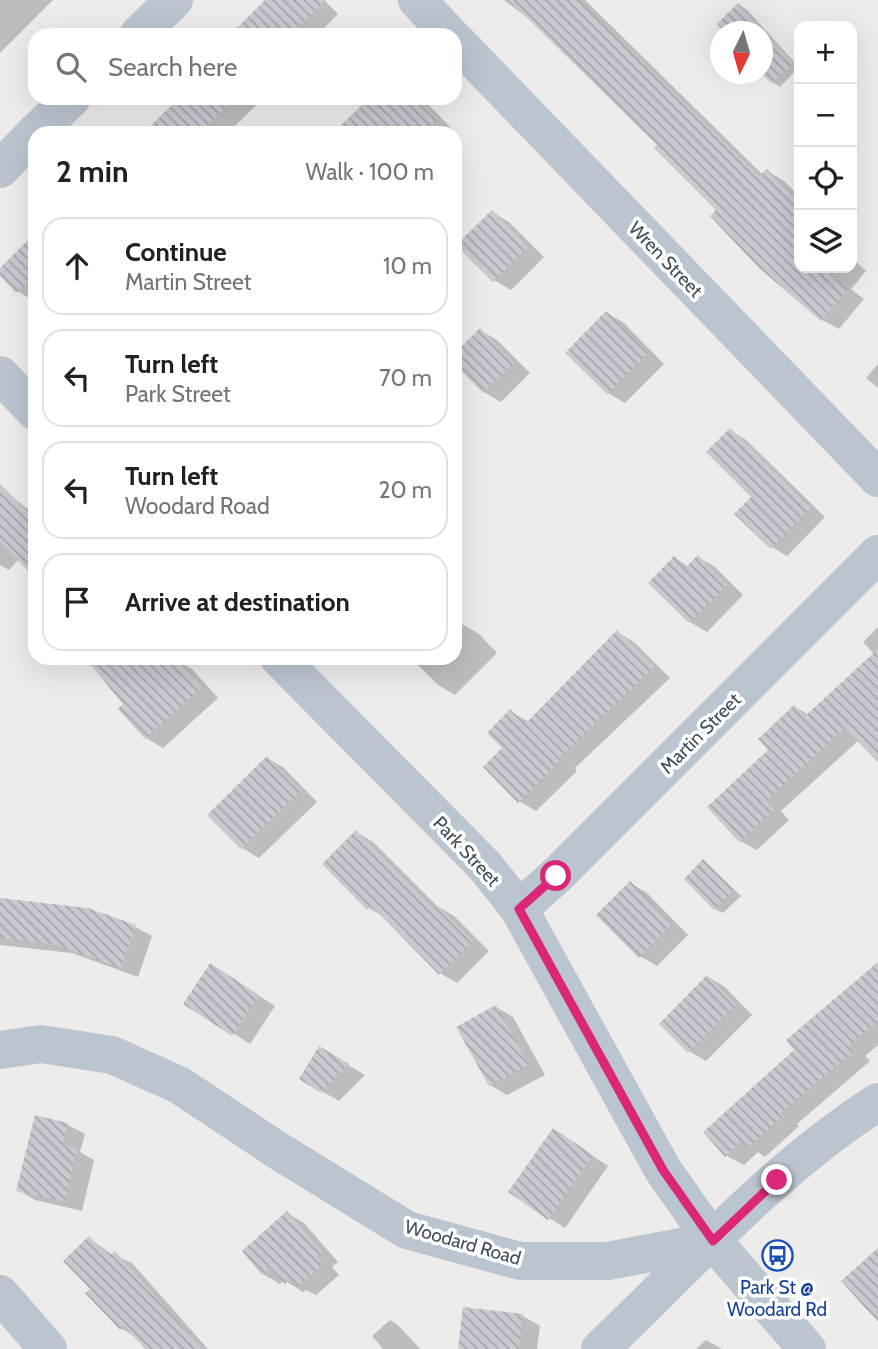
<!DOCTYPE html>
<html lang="en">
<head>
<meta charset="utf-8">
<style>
	body { margin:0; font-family:Cabin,sans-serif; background:#f2f2f2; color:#202124 }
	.controls { position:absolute; right:21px; top:21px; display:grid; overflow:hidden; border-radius:14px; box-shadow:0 7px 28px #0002 }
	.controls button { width:63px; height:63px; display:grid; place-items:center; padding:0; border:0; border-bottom:2px solid #e0e0e0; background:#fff; color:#202124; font:35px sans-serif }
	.compass { position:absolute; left:710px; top:21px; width:63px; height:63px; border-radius:50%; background:#fff; box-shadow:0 7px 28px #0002; rotate:185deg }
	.stop { position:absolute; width:21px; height:21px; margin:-16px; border:5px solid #db2777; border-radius:50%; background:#fff }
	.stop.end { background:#db2777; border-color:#fff; box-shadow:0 2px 7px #0008 }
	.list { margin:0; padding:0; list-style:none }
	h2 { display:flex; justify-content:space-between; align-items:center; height:91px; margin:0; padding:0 28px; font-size:30px }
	h2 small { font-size:23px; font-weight:400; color:#757577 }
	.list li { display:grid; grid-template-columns:46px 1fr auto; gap:21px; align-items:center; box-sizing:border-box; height:98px; margin:0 14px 14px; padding:0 14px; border:2px solid #e0e0e0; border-radius:21px }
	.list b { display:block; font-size:26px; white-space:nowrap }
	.list p { margin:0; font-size:23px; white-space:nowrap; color:#757577 }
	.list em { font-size:23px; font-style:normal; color:#757577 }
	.icon { flex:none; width:38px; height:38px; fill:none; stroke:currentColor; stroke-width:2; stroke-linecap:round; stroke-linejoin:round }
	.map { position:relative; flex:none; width:878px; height:1349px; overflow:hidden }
	.search { position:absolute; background:#fff; box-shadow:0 7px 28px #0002; left:28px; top:28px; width:434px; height:77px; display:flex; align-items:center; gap:18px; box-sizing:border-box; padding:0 24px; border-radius:21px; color:#757577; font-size:26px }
	.panel { position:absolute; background:#fff; box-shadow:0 7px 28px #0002; left:28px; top:126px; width:434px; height:539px; border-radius:21px }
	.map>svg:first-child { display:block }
	.shadow { fill:#0003 }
	.building { fill:url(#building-back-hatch) }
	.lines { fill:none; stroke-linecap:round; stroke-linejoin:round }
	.minor { stroke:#bbc5cf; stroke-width:38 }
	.route { stroke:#db2777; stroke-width:9 }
	.labels { text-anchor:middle; stroke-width:7; stroke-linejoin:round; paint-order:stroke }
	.street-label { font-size:19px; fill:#434e59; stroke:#fff }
	.transit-label { font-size:19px; fill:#164399; stroke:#fff }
</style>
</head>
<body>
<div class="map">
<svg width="878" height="1349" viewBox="0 0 878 1349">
	<defs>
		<pattern id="building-back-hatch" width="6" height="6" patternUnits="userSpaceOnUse" patternTransform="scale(1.75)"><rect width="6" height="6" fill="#c7cad0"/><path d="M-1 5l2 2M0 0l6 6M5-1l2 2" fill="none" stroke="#a3a6ac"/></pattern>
	</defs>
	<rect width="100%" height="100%" fill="#eeebeb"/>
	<!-- shadow -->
	<g class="shadow">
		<polygon points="0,0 53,0 0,53"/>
		<polygon points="268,0 324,0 338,14 317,35 233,35"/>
		<polygon points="504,0 585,0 763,175 767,171 784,181 799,196 799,268 852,268 852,258 866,271 851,289 864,299 839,329 822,320 660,145 533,22"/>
		<polygon points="739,5 747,10 799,67 780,87 772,82 762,32"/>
		<polygon points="181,98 254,98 252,101 256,105 228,133 145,133"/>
		<polygon points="371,98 422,98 453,130 450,133 360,133"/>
		<polygon points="492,212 509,222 544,257 511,290 494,280"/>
		<polygon points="35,236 35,301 34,301 17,291 0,271"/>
		<polygon points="607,313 624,323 664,364 625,403 608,393"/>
		<polygon points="480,330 497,340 530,373 501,402 484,392 455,363 455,355"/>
		<polygon points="878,364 878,388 866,378"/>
		<polygon points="730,431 745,439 825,517 787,556 772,547"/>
		<polygon points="10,496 35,514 35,575 19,559 9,570 0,565 0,507"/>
		<polygon points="698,557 715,567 743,595 707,632 690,622 675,558 689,567"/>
		<polygon points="462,624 479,634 497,653 455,695 438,685 411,658 455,658 455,631"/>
		<polygon points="878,627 878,757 859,740 781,811 789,820 757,850 740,841 771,750 795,707 809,715 875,655 863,642"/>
		<polygon points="617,632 634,642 670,678 575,768 577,771 536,811 519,801 504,748 511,712 529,722"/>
		<polygon points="88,658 173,658 192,669 218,698 163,748 146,738 120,709 125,704"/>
		<polygon points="267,758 284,768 317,802 259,858 242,848 209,815"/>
		<polygon points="356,832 373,842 437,906 454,916 489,951 457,983 440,973 386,918 369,908"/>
		<polygon points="704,861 741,896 723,913 715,909"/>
		<polygon points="630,883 647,893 688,935 657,966 640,956"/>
		<polygon points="0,899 135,927 152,936 138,977 72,953 0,945"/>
		<polygon points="878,964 878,1045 865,1056 870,1061 797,1124 799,1126 765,1157 758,1152 744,1165 727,1156 705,1132 796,1050"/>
		<polygon points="227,975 275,1006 250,1044 185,1003"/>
		<polygon points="708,977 725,987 752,1015 706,1061 689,1051"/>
		<polygon points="496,1007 513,1017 545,1075 507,1095 490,1085"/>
		<polygon points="320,1048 365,1075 339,1101 301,1079"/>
		<polygon points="36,1117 68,1125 85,1134 80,1152 94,1160 82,1211 35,1200 18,1190"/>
		<polygon points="553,1130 608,1166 565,1228 549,1218"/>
		<polygon points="287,1213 304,1223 338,1262 332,1267 339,1275 316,1295 306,1290 303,1292 284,1280 280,1284 263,1274"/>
		<polygon points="89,1238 113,1255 132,1263 208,1349 147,1349 137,1338 121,1328 92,1289"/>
		<polygon points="523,1316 540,1326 537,1349 460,1349"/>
		<polygon points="390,1320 398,1325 420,1349 383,1349 372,1336"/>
		<polygon points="706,1340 722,1349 696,1349"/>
	</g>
	<!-- building -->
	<g class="building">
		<polygon points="265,0 326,0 291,35 230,35"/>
		<polygon points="509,0 579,0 759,176 767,169 799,201 799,268 823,268 848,289 821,321 759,268 710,216 716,210 654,148 657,145"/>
		<polygon points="738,3 794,64 771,83 762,74 762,32 724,32 717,24"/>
		<polygon points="179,98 236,98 201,133 143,133"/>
		<polygon points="369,98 416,98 438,119 424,133 333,133"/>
		<polygon points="492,210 528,247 493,282 456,245"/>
		<polygon points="35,233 35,275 16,293 0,276 0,268"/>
		<polygon points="606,311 648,353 607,394 565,353"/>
		<polygon points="480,328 514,363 483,393 455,365 455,353"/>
		<polygon points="730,428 811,507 771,549 734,514 751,497 706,452"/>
		<polygon points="0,484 35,519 35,578 0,542"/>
		<polygon points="698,555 727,585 689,623 648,583 674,556 686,567"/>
		<polygon points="617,630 654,667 559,758 561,760 518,803 483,767 502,748 487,733 510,709 525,724"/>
		<polygon points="878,649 878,762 845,728 766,801 774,810 739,842 707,807 768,750 758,739 794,705 805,716"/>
		<polygon points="85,658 175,658 202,687 145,739 118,709 123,704"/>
		<polygon points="267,756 301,791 241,849 207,815"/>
		<polygon points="356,830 433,908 437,905 473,941 439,975 372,906 367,910 322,864"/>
		<polygon points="703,859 734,890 714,910 684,879"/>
		<polygon points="630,881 672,924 639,958 596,915"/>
		<polygon points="0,898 88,908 136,925 121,968 54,944 0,938"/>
		<polygon points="878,962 878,1021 849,1045 854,1051 781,1113 783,1116 747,1148 741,1142 725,1157 703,1132 794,1050 786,1040"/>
		<polygon points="210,963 259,995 232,1036 183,1004"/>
		<polygon points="707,975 736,1005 688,1053 659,1024"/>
		<polygon points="496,1005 529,1065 489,1086 456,1027"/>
		<polygon points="319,1046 349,1064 321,1093 299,1079"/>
		<polygon points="35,1115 68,1123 63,1145 77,1148 65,1202 16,1191"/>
		<polygon points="553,1128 593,1155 548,1220 508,1192"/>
		<polygon points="287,1211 322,1252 316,1257 323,1265 298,1287 291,1278 285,1284 271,1268 262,1275 242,1251"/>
		<polygon points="89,1236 109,1256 115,1251 202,1349 145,1349 124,1325 120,1330 85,1293 90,1289 63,1261"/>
		<polygon points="878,1248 878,1322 841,1281"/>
		<polygon points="463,1307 523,1314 519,1349 458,1349"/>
	</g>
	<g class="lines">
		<!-- minor -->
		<g class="minor">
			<polyline points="417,0 450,35"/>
			<polyline points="138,35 174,0"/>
			<polyline points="455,40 878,478"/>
			<polyline points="35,133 72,98"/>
			<polyline points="0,169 35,133"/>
			<polyline points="0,375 35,411"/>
			<polyline points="279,658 485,866 519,909 663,1170 713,1241 807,1349"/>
			<polyline points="519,909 556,876 878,554"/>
			<polyline points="0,1050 41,1044 112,1055 179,1085 277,1150 407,1230 520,1261 608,1261 713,1241"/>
			<polyline points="0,1294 48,1349"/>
			<path d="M 600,1349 C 689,1265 774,1168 878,1102"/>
		</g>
	</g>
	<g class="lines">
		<!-- route -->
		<polyline class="route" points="556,876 519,909 663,1170 713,1241 777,1180"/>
	</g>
	<!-- icons -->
	<defs>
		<symbol id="bus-ring" viewBox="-11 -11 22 22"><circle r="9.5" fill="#fff" stroke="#1a4fb4" stroke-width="1.5"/><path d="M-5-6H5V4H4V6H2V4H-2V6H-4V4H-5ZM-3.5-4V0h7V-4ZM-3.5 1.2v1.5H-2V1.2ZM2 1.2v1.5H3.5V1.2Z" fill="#1a4fb4"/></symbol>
	</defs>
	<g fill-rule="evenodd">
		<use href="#bus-ring" x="760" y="1238" width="35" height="35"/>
	</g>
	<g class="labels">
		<!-- street labels -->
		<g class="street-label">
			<text transform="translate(666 259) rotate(46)" y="7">Wren Street</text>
			<text transform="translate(700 733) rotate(-45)" y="7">Martin Street</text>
			<text transform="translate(467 851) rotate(47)" y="7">Park Street</text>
			<text transform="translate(463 1242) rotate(16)" y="7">Woodard Road</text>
		</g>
		<!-- transit labels -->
		<g class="transit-label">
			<text x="777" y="1294">Park St @<tspan x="777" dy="22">Woodard Rd</tspan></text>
		</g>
	</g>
</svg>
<div class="controls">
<button>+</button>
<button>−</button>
<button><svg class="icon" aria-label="locate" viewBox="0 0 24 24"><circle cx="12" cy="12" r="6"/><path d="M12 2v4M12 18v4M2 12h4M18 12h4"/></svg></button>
<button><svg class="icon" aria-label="layers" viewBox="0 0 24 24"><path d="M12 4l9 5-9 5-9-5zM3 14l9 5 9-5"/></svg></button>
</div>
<svg class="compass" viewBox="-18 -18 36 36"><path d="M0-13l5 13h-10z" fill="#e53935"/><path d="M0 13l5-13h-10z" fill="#757577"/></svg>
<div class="stop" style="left:556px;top:876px"></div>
<div class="stop end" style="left:777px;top:1180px"></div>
<div class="search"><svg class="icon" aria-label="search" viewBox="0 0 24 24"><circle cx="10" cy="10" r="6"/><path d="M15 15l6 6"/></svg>Search here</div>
<section class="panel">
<h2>2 min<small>Walk · 100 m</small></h2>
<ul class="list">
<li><svg class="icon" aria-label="ahead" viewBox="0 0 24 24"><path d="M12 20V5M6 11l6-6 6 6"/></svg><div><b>Continue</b><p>Martin Street</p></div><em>10 m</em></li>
<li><svg class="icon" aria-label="left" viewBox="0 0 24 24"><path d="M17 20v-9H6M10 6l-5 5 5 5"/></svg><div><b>Turn left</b><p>Park Street</p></div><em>70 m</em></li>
<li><svg class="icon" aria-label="left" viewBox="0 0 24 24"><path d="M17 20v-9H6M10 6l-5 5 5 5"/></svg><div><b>Turn left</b><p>Woodard Road</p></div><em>20 m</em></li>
<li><svg class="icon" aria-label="arrive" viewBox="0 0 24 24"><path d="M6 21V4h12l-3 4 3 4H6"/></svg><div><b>Arrive at destination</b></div></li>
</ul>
</section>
</div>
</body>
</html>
